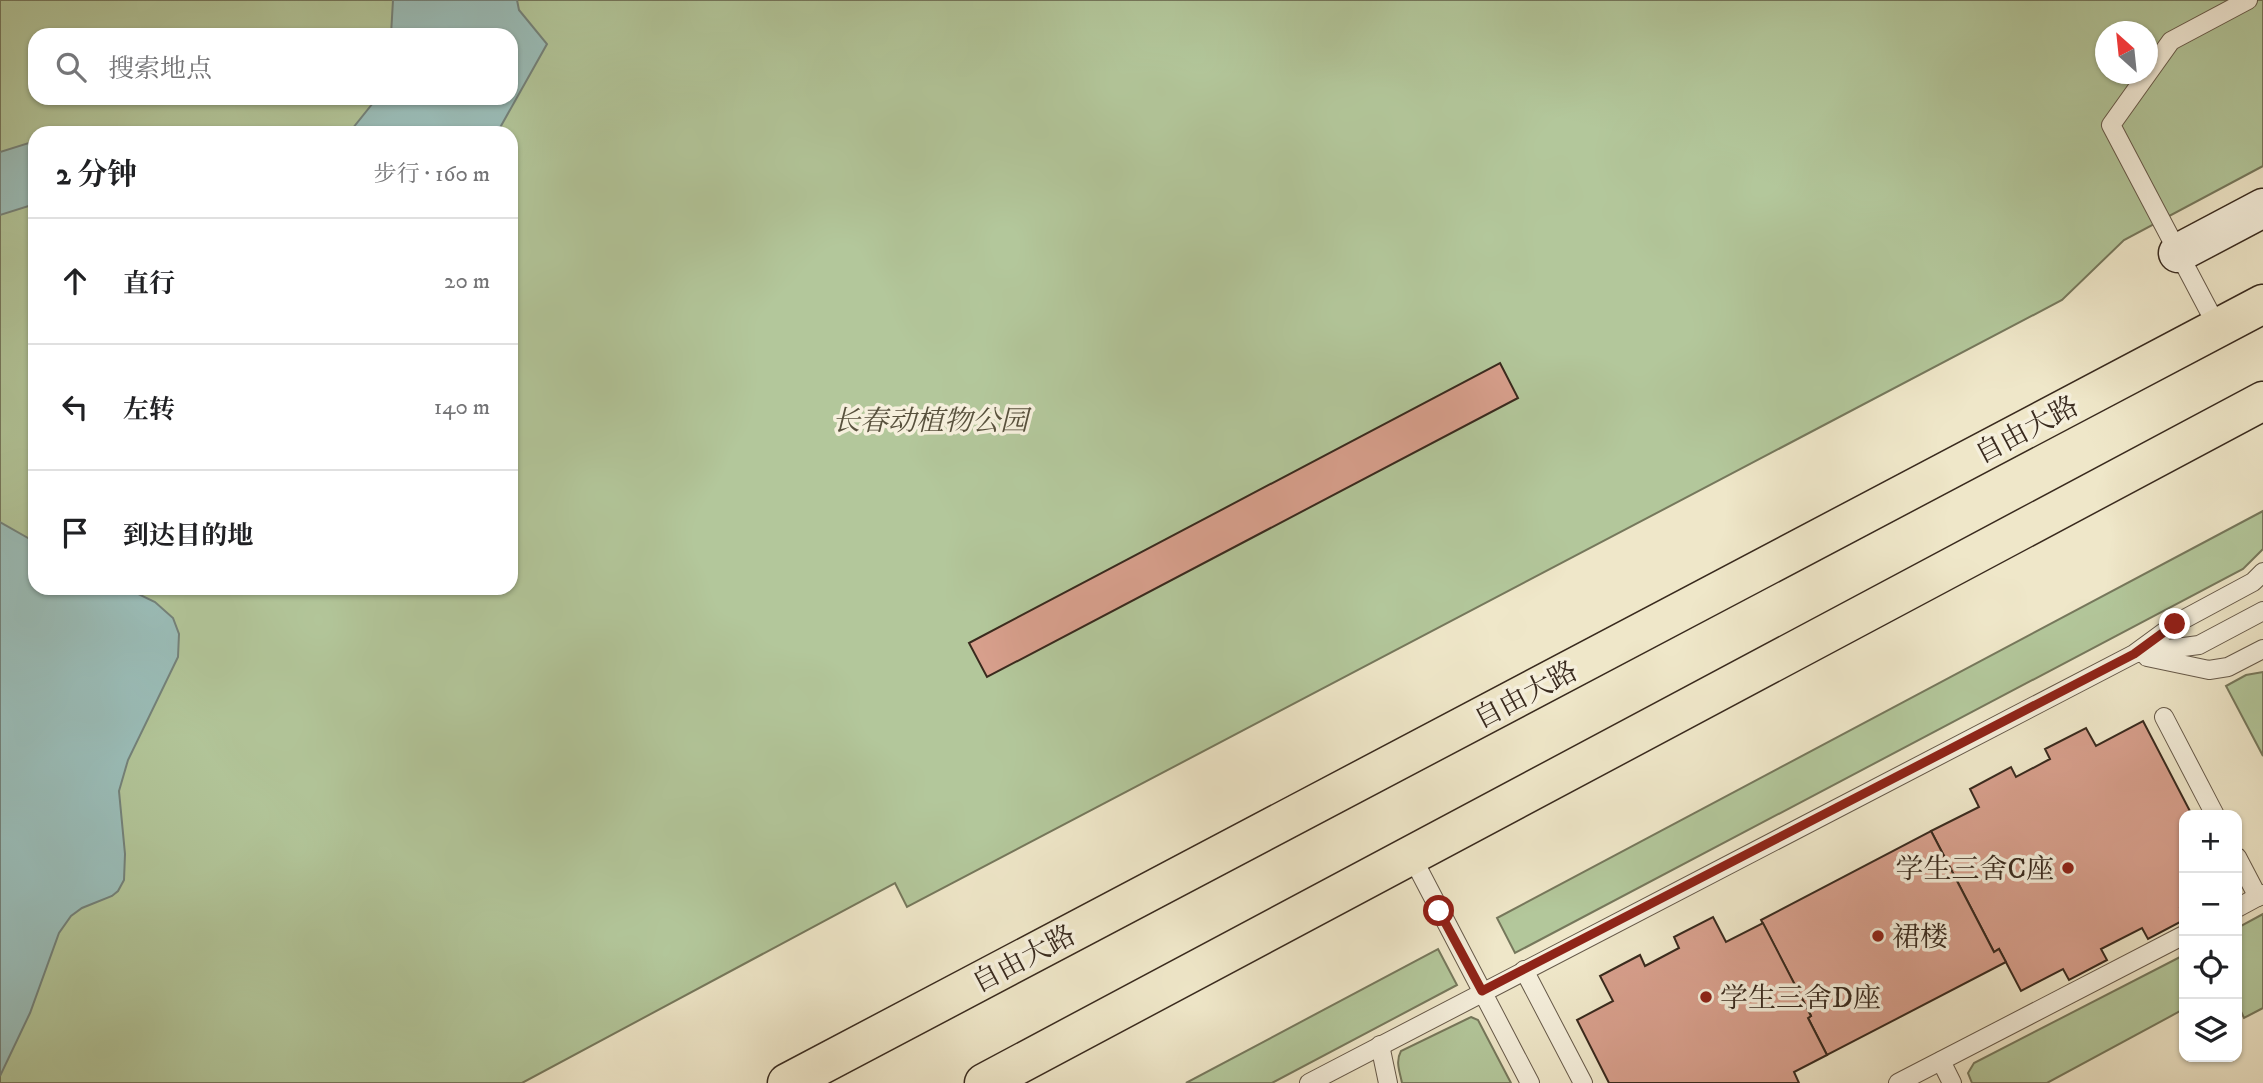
<!DOCTYPE html>
<html lang="zh">
<head>
<meta charset="utf-8">
<style>
	body { margin:0; font-family:"IM FELL DW Pica","Noto Serif SC",serif; background:#f6f6f6; color:#202124 }
	.controls { position:absolute; right:21px; bottom:21px; display:grid; overflow:hidden; border-radius:14px; box-shadow:0 2px 5px #0004 }
	.controls button { width:63px; height:63px; display:grid; place-items:center; padding:0; border:0; border-bottom:2px solid #e0e0e0; background:#fff; color:#202124; font:35px sans-serif }
	.compass { position:absolute; left:2095px; top:21px; width:63px; height:63px; border-radius:50%; background:#fff; box-shadow:0 2px 5px #0004; rotate:333deg }
	.stop { position:absolute; width:21px; height:21px; margin:-16px; border:5px solid #8f2418; border-radius:50%; background:#fff }
	.stop.end { background:#8f2418; border-color:#fff; box-shadow:0 2px 7px #0008 }
	.list { margin:0; padding:0; list-style:none }
	h2 { display:flex; justify-content:space-between; align-items:center; height:91px; margin:0; padding:0 28px; font-size:30px }
	h2 small { font-size:23px; font-weight:400; color:#757577 }
	.list li { display:grid; grid-template-columns:46px 1fr auto; gap:21px; align-items:center; box-sizing:border-box; height:126px; padding:0 28px; border-top:2px solid #e0e0e0 }
	.list b { display:block; font-size:26px; white-space:nowrap }
	.list em { font-size:23px; font-style:normal; color:#757577 }
	.icon { flex:none; width:38px; height:38px; fill:none; stroke:currentColor; stroke-width:2; stroke-linecap:round; stroke-linejoin:round }
	.map { position:relative; flex:none; width:2263px; height:1083px; overflow:hidden }
	.search { position:absolute; background:#fff; box-shadow:0 2px 5px #0004; left:28px; top:28px; width:490px; height:77px; display:flex; align-items:center; gap:18px; box-sizing:border-box; padding:0 24px; border-radius:21px; color:#757577; font-size:26px }
	.panel { position:absolute; background:#fff; box-shadow:0 2px 5px #0004; left:28px; top:126px; width:490px; height:469px; border-radius:21px }
	.map>svg:first-child { display:block }
	.green { fill:#b3c79b; stroke:#76785c; stroke-width:2; fill-rule:evenodd }
	.water { fill:#9bbfbb; stroke:#74837c; stroke-width:2 }
	.building { fill:#d79f8c; stroke:#392a1e; stroke-width:2 }
	.lines { fill:none; stroke-linecap:round; stroke-linejoin:round }
	.lane-casing { stroke:#665949; stroke-width:20 }
	.secondary-casing { stroke:#392a1e; stroke-width:41 }
	.primary-casing { stroke:#392a1e; stroke-width:41 }
	.lane { stroke:#f5efdc; stroke-width:18 }
	.secondary { stroke:#f5efdc; stroke-width:38 }
	.primary { stroke:#efe7c9; stroke-width:38 }
	.route { stroke:#8f2418; stroke-width:9 }
	.poi-dot { fill:#8f2418; stroke:#f5efdc; stroke-width:2.5 }
	.labels { text-anchor:middle; stroke-width:7; stroke-linejoin:round; paint-order:stroke }
	.park-label { font-size:28px; font-style:italic; fill:#58513d; stroke:#f5efdc }
	.street-label { font-size:28px; fill:#392a1e; stroke:#f5efdc }
	.poi-label { font-size:28px; fill:#392a1e; stroke:#f5efdc; text-anchor:start }
</style>
</head>
<body>
<div class="map">
<svg width="2263" height="1083" viewBox="0 0 2263 1083">
	<rect width="100%" height="100%" fill="#efe7c9"/>
	<filter id="stains"><feTurbulence type="fractalNoise" baseFrequency=".00286" numOctaves="4"/><feColorMatrix values="0 0 0 0 .2 0 0 0 0 .09 0 0 0 0 .02 0 0 0 .5 -.17"/></filter>
	<radialGradient id="worn" r=".72"><stop offset=".6" stop-color="#630" stop-opacity="0"/><stop offset="1" stop-color="#630" stop-opacity=".3"/></radialGradient>
	<!-- green -->
	<g class="green">
		<path d="M 0,0 L 2263,0 L 2263,166 L 2124,240 L 2062,300 L 907,907 L 895,883 L 522,1083 L 0,1083 ZM 2106,32 L 2148,32 L 2148,74 L 2106,74 ZM 35,35 L 511,35 L 511,98 L 35,98 ZM 35,133 L 511,133 L 511,588 L 35,588 Z"/>
		<polygon points="2263,511 2263,549 2243,569 1515,953 1497,918"/>
		<polygon points="2263,672 2263,756 2226,686 2246,675"/>
		<polygon points="2263,914 2263,1008 2244,1018 2237,1003 2237,928"/>
		<polygon points="1438,949 1457,985 1272,1083 1186,1083"/>
		<polygon points="2184,955 2184,1009 2047,1083 1972,1083 1968,1073 1974,1063"/>
		<path d="M 1471,1017 L 1478,1020 L 1511,1083 L 1402,1083 C 1400,1072 1395,1062 1401,1051 Z"/>
	</g>
	<!-- water -->
	<g class="water">
		<polygon points="393,0 517,0 519,10 547,44 497,133 349,133 377,98 511,98 511,35 391,35"/>
		<polygon points="35,141 35,204 0,215 0,152"/>
		<polygon points="0,522 35,542 35,588 126,588 155,602 173,618 179,634 178,657 128,760 119,791 125,854 124,880 118,891 112,896 82,908 71,916 59,933 30,1013 0,1076"/>
	</g>
	<!-- building -->
	<g class="building">
		<polygon points="1500,363 1518,398 987,677 969,643"/>
		<polygon points="2143,721 2192,815 2184,815 2184,906 2180,908 2184,920 2148,939 2142,928 2101,949 2107,960 2069,980 2063,969 2021,991 1999,949 1994,952 1931,831 1979,807 1970,789 2011,767 2016,777 2050,759 2045,749 2086,728 2096,746"/>
		<polygon points="1931,831 1994,952 1999,949 2006,962 1827,1055 1808,1018 1811,1016 1761,920"/>
		<polygon points="1713,917 1726,942 1763,923 1811,1016 1808,1018 1827,1055 1794,1072 1799,1083 1609,1083 1577,1020 1613,1001 1600,976 1640,955 1645,966 1679,948 1674,937"/>
	</g>
	<g class="lines">
		<defs>
			<g id="lane">
				<polyline points="2218,328 2111,125 2171,41 2248,0"/>
				<polyline points="2137,653 2199,645 2263,611"/>
				<polyline points="2147,657 2209,670 2228,667 2263,649"/>
				<polyline points="2164,717 2215,815"/>
				<polyline points="1411,855 1530,1083"/>
				<polyline points="2237,857 2258,897"/>
				<polyline points="2237,908 2263,894"/>
				<polyline points="1524,970 1583,1083"/>
				<polyline points="1380,1045 1388,1083"/>
				<polyline points="1941,1061 1952,1083"/>
				<polyline points="1309,1083 2134,654 2175,624 2253,582 2263,572"/>
				<polyline points="1898,1083 2184,935"/>
			</g>
			<polyline id="secondary" points="2178,253 2263,208"/>
			<g id="primary">
				<polyline points="787,1083 2263,304"/>
				<polyline points="984,1083 2263,401"/>
			</g>
		</defs>
		<!-- lane casing -->
		<use href="#lane" class="lane-casing"/>
		<!-- secondary casing -->
		<use href="#secondary" class="secondary-casing"/>
		<!-- primary casing -->
		<use href="#primary" class="primary-casing"/>
		<!-- lane -->
		<use href="#lane" class="lane"/>
		<!-- secondary -->
		<use href="#secondary" class="secondary"/>
		<!-- primary -->
		<use href="#primary" class="primary"/>
	</g>
	<g class="lines">
		<!-- route -->
		<polyline class="route" points="1439,911 1482,991 2134,654 2175,624"/>
	</g>
	<!-- markers -->
	<g class="poi-dot">
		<circle cx="2068" cy="868" r="7"/>
		<circle cx="1878" cy="936" r="7"/>
		<circle cx="1706" cy="997" r="7"/>
	</g>
	<g class="labels">
		<!-- park labels -->
		<g class="park-label">
			<text x="930" y="430">长春动植物公园</text>
		</g>
		<!-- street labels -->
		<g class="street-label">
			<text transform="translate(2026 429) rotate(-28)" y="10">自由大路</text>
			<text transform="translate(1525 694) rotate(-28)" y="10">自由大路</text>
			<text transform="translate(1023 958) rotate(-28)" y="10">自由大路</text>
		</g>
		<!-- poi labels -->
		<g class="poi-label">
			<text x="2054" y="878" text-anchor="end">学生三舍C座</text>
			<text x="1892" y="946">裙楼</text>
			<text x="1720" y="1007">学生三舍D座</text>
		</g>
	</g>
	<rect width="100%" height="100%" filter="url(#stains)"/>
	<rect width="100%" height="100%" fill="url(#worn)"/>
</svg>
<div class="controls">
<button>+</button>
<button>−</button>
<button><svg class="icon" aria-label="locate" viewBox="0 0 24 24"><circle cx="12" cy="12" r="6"/><path d="M12 2v4M12 18v4M2 12h4M18 12h4"/></svg></button>
<button><svg class="icon" aria-label="layers" viewBox="0 0 24 24"><path d="M12 4l9 5-9 5-9-5zM3 14l9 5 9-5"/></svg></button>
</div>
<svg class="compass" viewBox="-18 -18 36 36"><path d="M0-13l5 13h-10z" fill="#e53935"/><path d="M0 13l5-13h-10z" fill="#757577"/></svg>
<div class="stop" style="left:1439px;top:911px"></div>
<div class="stop end" style="left:2175px;top:624px"></div>
<div class="search"><svg class="icon" aria-label="search" viewBox="0 0 24 24"><circle cx="10" cy="10" r="6"/><path d="M15 15l6 6"/></svg>搜索地点</div>
<section class="panel">
<h2>2 分钟<small>步行 · 160 m</small></h2>
<ul class="list">
<li><svg class="icon" aria-label="ahead" viewBox="0 0 24 24"><path d="M12 20V5M6 11l6-6 6 6"/></svg><div><b>直行</b></div><em>20 m</em></li>
<li><svg class="icon" aria-label="left" viewBox="0 0 24 24"><path d="M17 20v-9H6M10 6l-5 5 5 5"/></svg><div><b>左转</b></div><em>140 m</em></li>
<li><svg class="icon" aria-label="arrive" viewBox="0 0 24 24"><path d="M6 21V4h12l-3 4 3 4H6"/></svg><div><b>到达目的地</b></div></li>
</ul>
</section>
</div>
</body>
</html>
